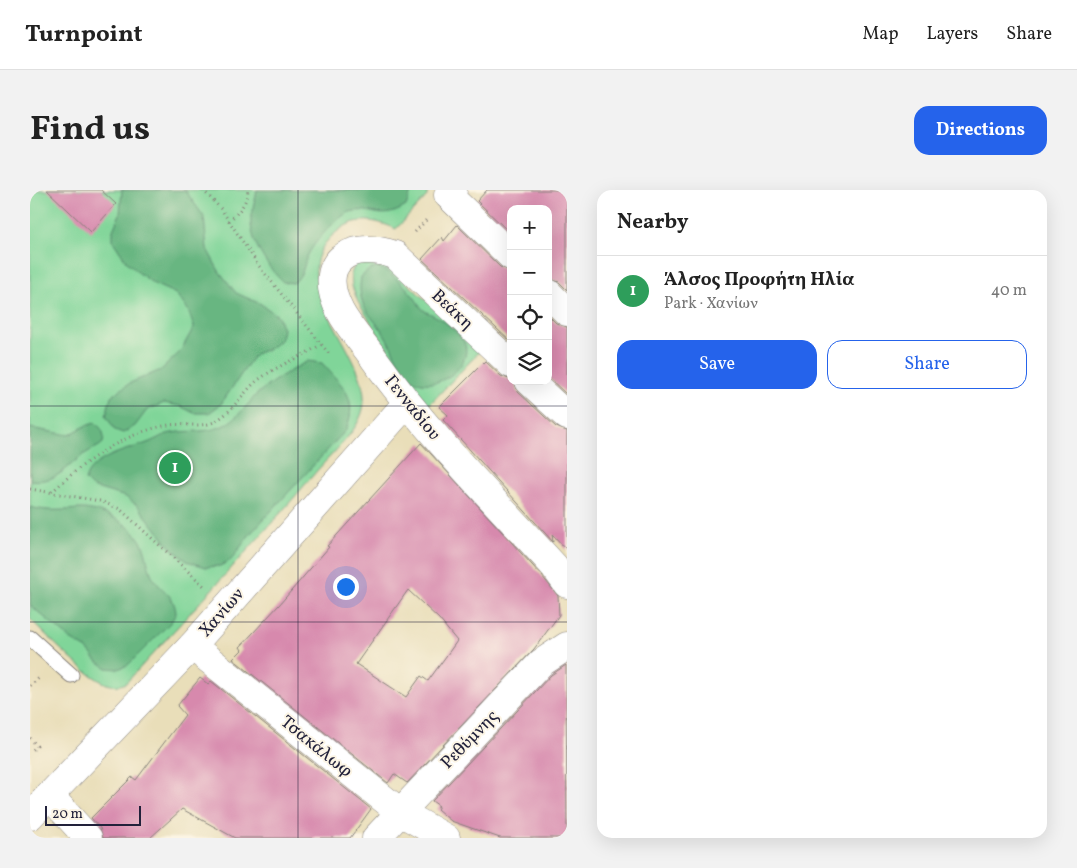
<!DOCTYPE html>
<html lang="en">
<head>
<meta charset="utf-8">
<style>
	body { margin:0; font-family:Vollkorn,serif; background:#f2f2f2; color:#222 }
	.controls { position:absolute; right:15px; top:15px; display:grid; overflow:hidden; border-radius:10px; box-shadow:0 5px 20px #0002 }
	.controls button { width:45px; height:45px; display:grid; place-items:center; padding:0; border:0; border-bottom:1px solid #e0e0e0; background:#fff; color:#222; font:25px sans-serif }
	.scale { position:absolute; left:15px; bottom:12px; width:96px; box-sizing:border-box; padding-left:5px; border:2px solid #22223b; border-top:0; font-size:14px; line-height:18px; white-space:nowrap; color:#22223b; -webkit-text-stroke:4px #fcf5e5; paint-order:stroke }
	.you { position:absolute; left:315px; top:396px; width:18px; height:18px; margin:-12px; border:4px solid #fff; border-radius:50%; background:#1a73e8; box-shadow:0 0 0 8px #1a73e833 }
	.badge { display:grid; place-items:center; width:32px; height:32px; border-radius:50%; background:#2563eb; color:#fff; font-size:16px; font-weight:700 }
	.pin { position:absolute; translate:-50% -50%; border:2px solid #fff; box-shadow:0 1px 5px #0006 }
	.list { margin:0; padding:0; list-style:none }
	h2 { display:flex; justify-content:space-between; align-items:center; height:65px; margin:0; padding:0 20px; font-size:21px }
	h2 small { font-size:16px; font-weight:400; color:#767676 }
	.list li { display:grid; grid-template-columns:32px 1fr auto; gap:15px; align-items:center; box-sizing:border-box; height:70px; padding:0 20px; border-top:1px solid #e0e0e0 }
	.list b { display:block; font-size:19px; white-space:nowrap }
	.list p { margin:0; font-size:16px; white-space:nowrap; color:#767676 }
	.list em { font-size:16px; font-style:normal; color:#767676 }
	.actions { display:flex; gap:10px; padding:15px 20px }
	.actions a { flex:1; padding:11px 0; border:1px solid #2563eb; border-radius:15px; text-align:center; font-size:18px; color:#2563eb }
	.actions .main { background:#2563eb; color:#fff }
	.icon { flex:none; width:28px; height:28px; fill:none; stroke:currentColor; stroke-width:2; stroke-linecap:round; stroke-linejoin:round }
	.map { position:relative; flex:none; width:537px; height:648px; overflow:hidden; border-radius:15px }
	header { display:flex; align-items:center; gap:30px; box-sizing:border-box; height:70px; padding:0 25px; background:#fff; border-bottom:1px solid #e0e0e0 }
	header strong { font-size:24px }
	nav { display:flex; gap:28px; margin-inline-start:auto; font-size:18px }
	.intro { display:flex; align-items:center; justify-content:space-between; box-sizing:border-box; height:120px; padding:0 30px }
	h1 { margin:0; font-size:35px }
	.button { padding:12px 22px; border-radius:15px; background:#2563eb; color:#fff; font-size:18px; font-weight:700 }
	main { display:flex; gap:30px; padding:0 30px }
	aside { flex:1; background:#fff; border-radius:15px; box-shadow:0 5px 20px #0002 }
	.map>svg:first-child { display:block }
	.green { fill:#80d599; stroke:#517c6a }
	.forest { fill:#68b681; stroke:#456c5e }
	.building { fill:#d789ad; fill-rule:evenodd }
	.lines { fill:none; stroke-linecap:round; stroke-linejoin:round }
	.lane-casing { stroke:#86807a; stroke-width:17 }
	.street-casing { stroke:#86807a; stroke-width:29 }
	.path { stroke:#86807a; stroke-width:3; stroke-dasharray:1 4; stroke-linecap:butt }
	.lane { stroke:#fff; stroke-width:15 }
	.street { stroke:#fff; stroke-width:28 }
	.grid { fill:none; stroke:#22223b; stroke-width:1; stroke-opacity:0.55 }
	.labels { text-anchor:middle; stroke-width:4; stroke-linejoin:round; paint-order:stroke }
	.street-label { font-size:18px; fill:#22223b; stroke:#fcf5e5 }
</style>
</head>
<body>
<header>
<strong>Turnpoint</strong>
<nav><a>Map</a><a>Layers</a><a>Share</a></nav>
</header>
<div class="intro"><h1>Find us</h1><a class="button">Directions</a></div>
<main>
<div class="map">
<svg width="537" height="648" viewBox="0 0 537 648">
	<rect width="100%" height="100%" fill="#fcf5e5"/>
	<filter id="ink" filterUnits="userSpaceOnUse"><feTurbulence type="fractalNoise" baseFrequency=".02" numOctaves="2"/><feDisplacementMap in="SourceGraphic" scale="10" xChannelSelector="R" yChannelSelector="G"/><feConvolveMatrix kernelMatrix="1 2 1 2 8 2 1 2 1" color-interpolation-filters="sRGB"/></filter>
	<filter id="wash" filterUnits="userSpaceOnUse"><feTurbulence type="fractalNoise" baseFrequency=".0096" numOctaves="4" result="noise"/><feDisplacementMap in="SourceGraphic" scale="20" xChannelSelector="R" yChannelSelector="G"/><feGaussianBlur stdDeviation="1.12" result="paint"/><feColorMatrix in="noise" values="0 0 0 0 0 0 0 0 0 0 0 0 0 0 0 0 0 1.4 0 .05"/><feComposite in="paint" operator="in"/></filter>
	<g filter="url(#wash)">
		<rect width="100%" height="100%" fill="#e9deb9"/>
		<!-- green -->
		<g class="green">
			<path d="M 0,0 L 397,0 L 397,6 L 366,39 C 349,31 329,26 312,38 C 238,88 346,163 333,219 C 328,242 302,263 286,282 C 225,354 160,423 96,493 C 90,496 84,496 77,494 C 54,485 19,447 0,429 Z"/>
			<polygon points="348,67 451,160 399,215 368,176 328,112 322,96 321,84 325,74"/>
		</g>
		<!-- forest -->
		<g class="forest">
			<polygon points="92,0 155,0 174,27 177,59 189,81 206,103 231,114 248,126 253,139 251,149 241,158 225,164 191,214 179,223 164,223 150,216 134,213 117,220 105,236 93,243 85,240 76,226 81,206 100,193 131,180 150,162 164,137 158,120 146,104 124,94 109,83 96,71 83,51 83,40 90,24"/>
			<path d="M 227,0 L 380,0 L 381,2 L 376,16 C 349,33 343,16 320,22 C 308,26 285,51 279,63 C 272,75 277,79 264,93 L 253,92 C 237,77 219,50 221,27 C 222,18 226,9 227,0 Z"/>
			<path d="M 348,77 C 363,84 373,93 383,106 C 387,110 390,118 395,121 C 397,123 402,124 405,126 C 414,130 426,140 432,148 C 449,174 405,205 382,189 C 368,179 365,161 356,147 C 342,124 326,119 331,87 L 339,80 Z"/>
			<path d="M 278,171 L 292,173 C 313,197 329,207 316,240 L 220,344 L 201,370 L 190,376 L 176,377 L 157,371 L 140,357 L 108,316 L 96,307 L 62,297 L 55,290 C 61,267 98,260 117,253 C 126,250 133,244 142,243 C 157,240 173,243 187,238 C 203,234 216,216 227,204 C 242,191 261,180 278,171 Z"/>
			<path d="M 65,233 C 73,239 75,244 73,253 C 68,258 62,259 56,263 C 36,276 28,294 0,290 L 0,238 L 39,245 L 55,236 Z"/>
			<path d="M 0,317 C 18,322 32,320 50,319 C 72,319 101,333 112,353 C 117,362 117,374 121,383 C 128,401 145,402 146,424 L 140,433 L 98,475 L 88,479 L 77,478 L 68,472 L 57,459 L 40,449 L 0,415 Z"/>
		</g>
		<g id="blocks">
			<!-- building -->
			<g class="building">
				<polygon points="17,0 71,0 86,14 61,42"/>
				<polygon points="457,0 537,0 537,100 529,92 518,88 518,19 481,19 481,44 447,11"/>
				<polygon points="427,35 470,77 481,81 481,152 392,69 412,47 414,51"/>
				<polygon points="518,125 526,133 537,137 537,205 518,187"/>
				<polygon points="455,171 471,186 484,191 488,202 526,237 537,241 537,360 522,344 523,352 413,230 418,225 409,217"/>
				<path d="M 391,253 L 512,386 L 528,406 L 529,425 L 504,459 L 377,593 L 364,584 L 358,593 L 203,469 L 212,460 L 210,457 L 249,415 L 299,357 L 297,356 ZM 378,400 L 409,429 L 427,451 L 398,491 L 391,486 L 376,507 L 326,474 Z"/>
				<polygon points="536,475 537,648 470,648 421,631 407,619 409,616 402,611 521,485"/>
				<polygon points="170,488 178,494 181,491 341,619 320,648 205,648 152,619 120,648 73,648 70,638 61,628 102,587 106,590 155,525 147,516"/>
			</g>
		</g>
	</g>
	<g filter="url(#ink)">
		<use href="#blocks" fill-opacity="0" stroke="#86807a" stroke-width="1"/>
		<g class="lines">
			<defs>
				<polyline id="lane" points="0,448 41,485"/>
				<g id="street">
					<polyline points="423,0 418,5 481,66"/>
					<polyline points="518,103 537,122"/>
					<path d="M 481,174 L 365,65 C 319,49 285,72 310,121 C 319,138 334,154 345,170 C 398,244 463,309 524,376 L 537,394"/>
					<polyline points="499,191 537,226"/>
					<polyline points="162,456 370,622 416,648"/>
					<polyline points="20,606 58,648"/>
					<polyline points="0,626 162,456 376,214"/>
					<polyline points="346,648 511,473 537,456"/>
				</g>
			</defs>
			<!-- lane casing -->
			<use href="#lane" class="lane-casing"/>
			<!-- street casing -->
			<use href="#street" class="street-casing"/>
			<!-- path -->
			<g class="path">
				<polyline points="173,0 191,19 229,76 300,165"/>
				<path d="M 199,31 C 209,22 217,13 218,0"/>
				<polyline points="385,42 398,28"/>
				<polyline points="0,299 70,311 90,319 174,396"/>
				<path d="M 22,302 C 53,272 95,242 139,235 C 153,233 171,238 184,232 C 203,222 212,203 228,190 C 247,176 270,167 291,155"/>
				<polyline points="0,496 9,488"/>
				<polyline points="0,548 7,556 0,562"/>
			</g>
			<!-- lane -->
			<use href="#lane" class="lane"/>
			<!-- street -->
			<use href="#street" class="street"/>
		</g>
	</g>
	<!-- grid -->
	<path class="grid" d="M 268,0 L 268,648M 0,216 L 537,216M 0,432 L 537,432"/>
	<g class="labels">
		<!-- street labels -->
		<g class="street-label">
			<text transform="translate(423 119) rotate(43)" y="6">Βεάκη</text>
			<text transform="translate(383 217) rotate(51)" y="6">Γενναδίου</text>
			<text transform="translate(191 422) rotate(-49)" y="6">Χανίων</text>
			<text transform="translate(439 549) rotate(-46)" y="6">Ρεθύμνης</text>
			<text transform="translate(287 556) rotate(39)" y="6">Τσακάλωφ</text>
		</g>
	</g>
</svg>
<div class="controls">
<button>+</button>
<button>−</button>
<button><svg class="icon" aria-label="locate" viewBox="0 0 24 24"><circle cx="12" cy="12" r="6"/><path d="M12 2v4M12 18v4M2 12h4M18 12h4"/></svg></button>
<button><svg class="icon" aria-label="layers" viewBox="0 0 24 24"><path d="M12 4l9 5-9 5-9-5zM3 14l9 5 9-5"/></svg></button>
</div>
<div class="scale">20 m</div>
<div class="you"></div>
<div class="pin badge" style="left:145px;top:278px;background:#2e9e5b">1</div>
</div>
<aside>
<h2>Nearby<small></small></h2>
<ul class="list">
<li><span class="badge" style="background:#2e9e5b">1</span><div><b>Άλσος Προφήτη Ηλία</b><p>Park · Χανίων</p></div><em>40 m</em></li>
</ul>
<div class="actions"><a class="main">Save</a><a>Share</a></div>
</aside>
</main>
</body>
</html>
